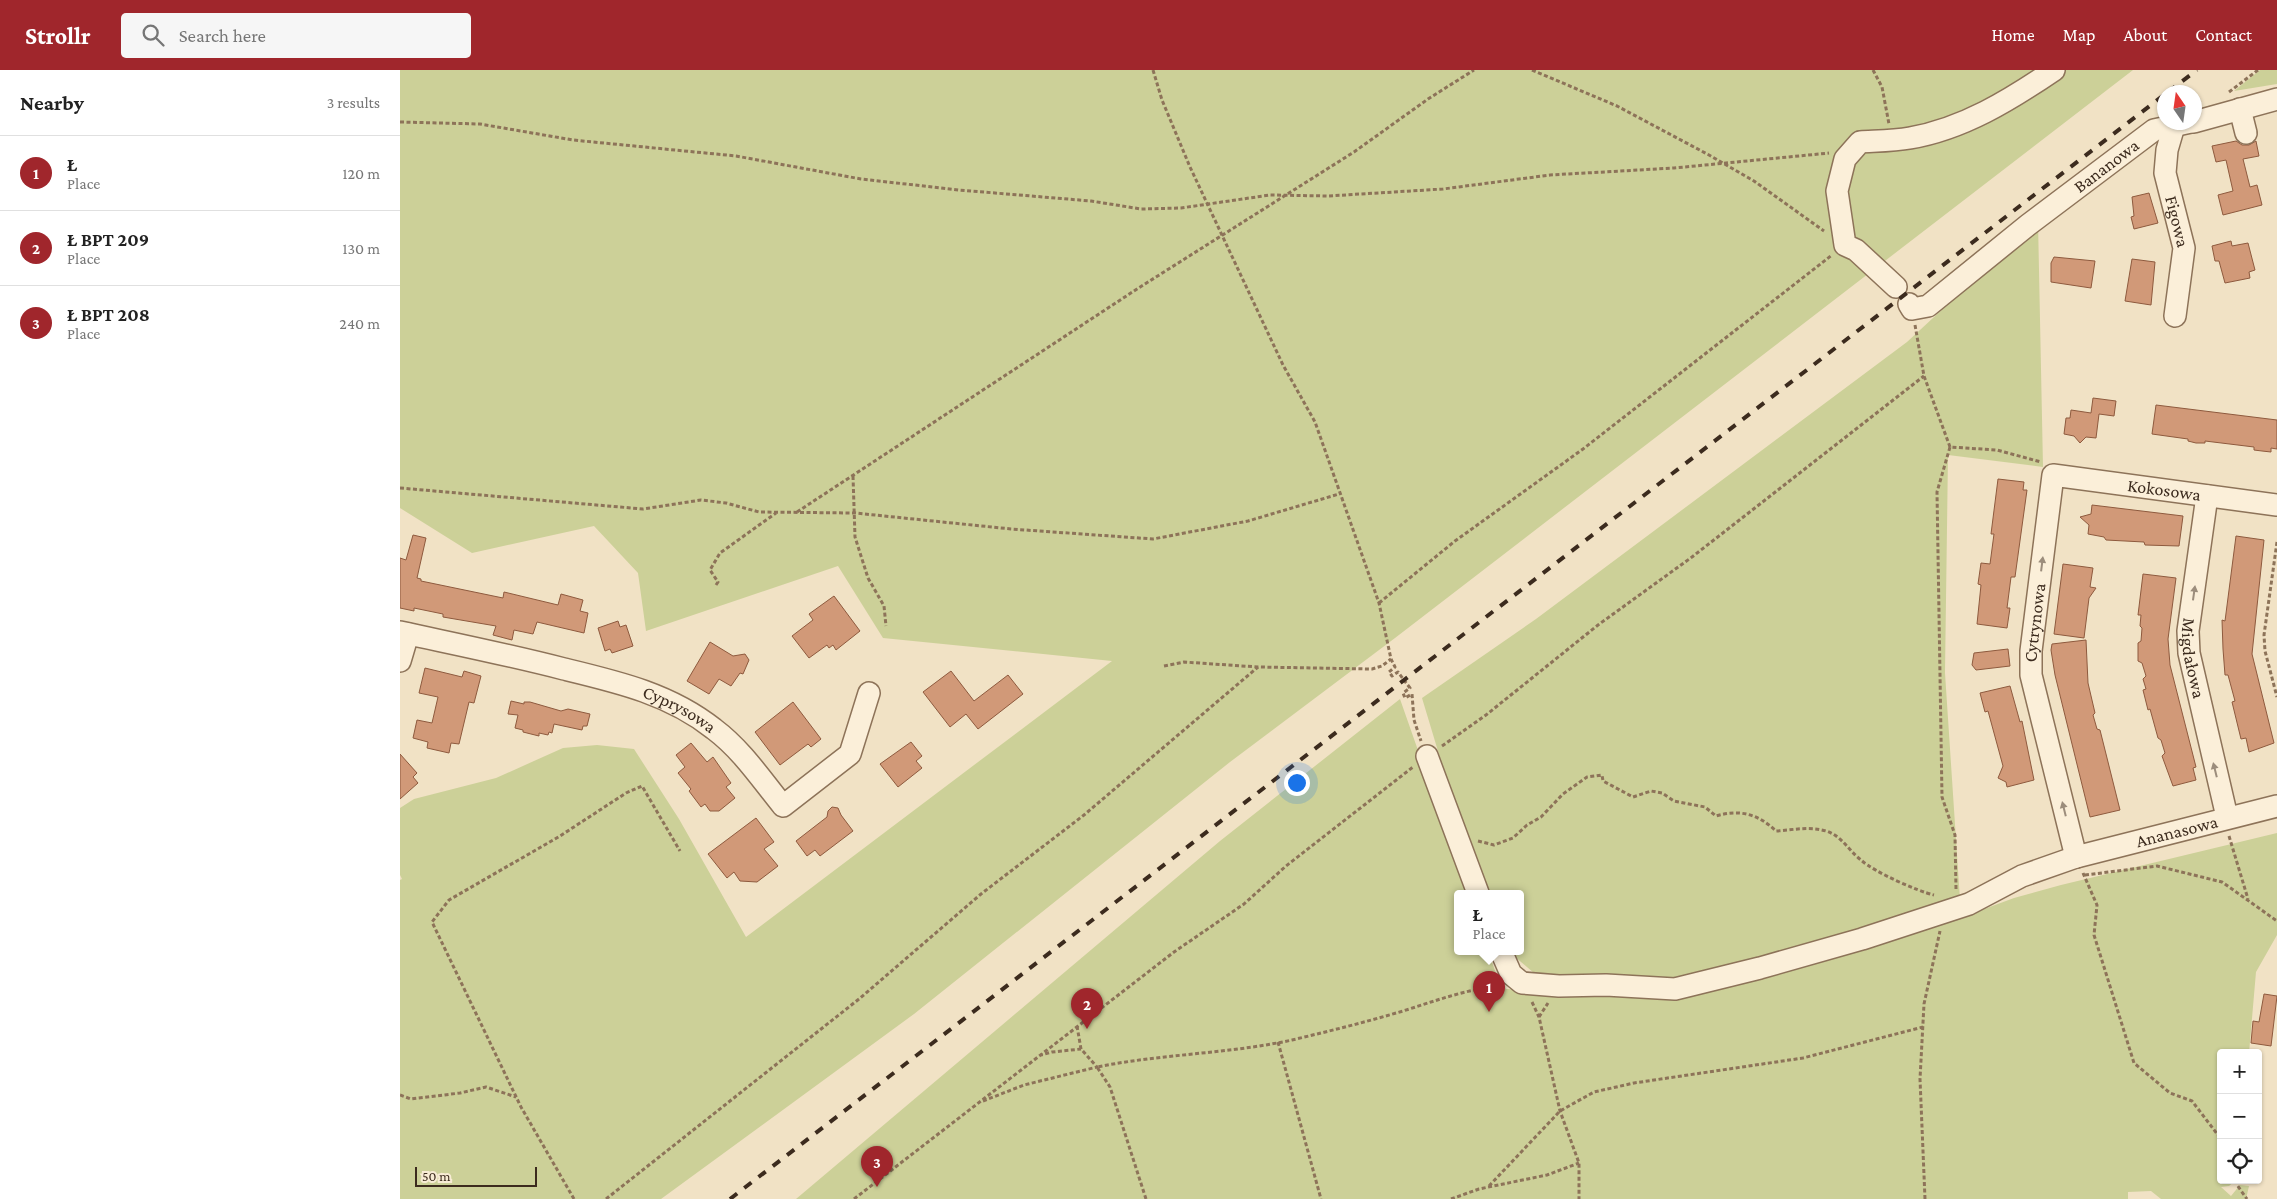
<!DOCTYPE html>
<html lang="en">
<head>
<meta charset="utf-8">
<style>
	body { margin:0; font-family:"Crimson Pro",serif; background:#f6f6f6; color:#222 }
	.controls { position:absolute; right:15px; bottom:15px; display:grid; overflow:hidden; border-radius:5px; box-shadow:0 1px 4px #0004 }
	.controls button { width:45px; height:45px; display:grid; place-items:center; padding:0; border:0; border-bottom:1px solid #e0e0e0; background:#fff; color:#222; font:25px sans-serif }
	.compass { position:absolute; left:1757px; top:15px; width:45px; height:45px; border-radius:50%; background:#fff; box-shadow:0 1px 4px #0004; rotate:347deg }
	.scale { position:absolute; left:15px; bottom:12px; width:122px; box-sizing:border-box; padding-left:5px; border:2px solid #3c2b1e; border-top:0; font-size:14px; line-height:18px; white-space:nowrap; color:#3c2b1e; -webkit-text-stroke:4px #f8ecd5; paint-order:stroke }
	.you { position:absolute; left:896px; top:712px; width:18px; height:18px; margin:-12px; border:4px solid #fff; border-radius:50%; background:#1a73e8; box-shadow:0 0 0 8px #1a73e833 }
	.badge { display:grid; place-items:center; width:32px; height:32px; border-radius:50%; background:#a0262c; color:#fff; font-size:16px; font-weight:700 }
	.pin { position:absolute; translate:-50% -41px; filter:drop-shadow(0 1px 2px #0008) }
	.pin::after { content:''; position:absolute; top:26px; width:18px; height:15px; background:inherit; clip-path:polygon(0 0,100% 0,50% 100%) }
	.popup { position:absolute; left:1054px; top:820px; width:70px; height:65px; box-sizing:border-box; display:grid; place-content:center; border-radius:5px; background:#fff; filter:drop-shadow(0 1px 4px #0005); font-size:16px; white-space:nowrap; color:#767676 }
	.popup b { font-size:19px; color:#222 }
	.popup::after { content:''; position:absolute; left:50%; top:100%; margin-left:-10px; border:10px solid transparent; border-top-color:#fff }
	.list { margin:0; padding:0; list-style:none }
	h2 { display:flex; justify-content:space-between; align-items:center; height:65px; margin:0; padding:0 20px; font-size:21px }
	h2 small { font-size:16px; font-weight:400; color:#767676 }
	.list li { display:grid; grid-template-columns:32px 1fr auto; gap:15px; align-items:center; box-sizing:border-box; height:75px; padding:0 20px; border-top:1px solid #e0e0e0 }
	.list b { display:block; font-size:19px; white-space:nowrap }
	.list p { margin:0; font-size:16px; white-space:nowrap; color:#767676 }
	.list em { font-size:16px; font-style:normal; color:#767676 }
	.icon { flex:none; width:28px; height:28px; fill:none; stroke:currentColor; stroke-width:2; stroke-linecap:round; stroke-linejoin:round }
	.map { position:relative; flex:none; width:1877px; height:1129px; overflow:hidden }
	header { display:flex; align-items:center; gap:30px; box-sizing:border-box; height:70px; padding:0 25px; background:#a0262c; color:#fff }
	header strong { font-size:24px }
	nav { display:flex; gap:28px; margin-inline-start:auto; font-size:18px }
	.search { width:350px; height:45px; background:#f6f6f6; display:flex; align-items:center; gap:12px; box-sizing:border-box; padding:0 18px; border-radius:5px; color:#767676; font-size:19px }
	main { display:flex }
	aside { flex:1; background:#fff }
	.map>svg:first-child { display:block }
	.green { fill:#ccd098 }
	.building { fill:#d19978; stroke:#8e5a3e }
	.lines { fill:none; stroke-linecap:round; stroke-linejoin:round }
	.minor-casing { stroke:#8d7359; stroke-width:24 }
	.path { stroke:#8d7359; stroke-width:3; stroke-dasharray:4 2.5; stroke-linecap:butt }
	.minor { stroke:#fbefd9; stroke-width:21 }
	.rail { stroke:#3c2b1e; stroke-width:4; stroke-dasharray:9 9; stroke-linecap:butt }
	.oneway { fill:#9c8d7c }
	.labels { text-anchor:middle; stroke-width:4; stroke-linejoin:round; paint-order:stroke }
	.street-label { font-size:18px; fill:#3c2b1e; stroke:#f8ecd5 }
</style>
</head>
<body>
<header>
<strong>Strollr</strong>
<div class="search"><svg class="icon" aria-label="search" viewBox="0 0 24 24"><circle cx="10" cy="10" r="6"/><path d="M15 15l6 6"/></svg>Search here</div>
<nav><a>Home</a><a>Map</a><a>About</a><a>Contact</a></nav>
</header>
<main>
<aside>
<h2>Nearby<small>3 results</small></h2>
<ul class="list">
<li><span class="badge">1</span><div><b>Ł</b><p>Place</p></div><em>120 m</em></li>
<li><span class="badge">2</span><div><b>Ł BPT 209</b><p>Place</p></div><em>130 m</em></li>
<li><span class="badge">3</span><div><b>Ł BPT 208</b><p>Place</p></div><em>240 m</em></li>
</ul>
</aside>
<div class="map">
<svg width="1877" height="1129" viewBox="0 0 1877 1129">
	<rect width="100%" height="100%" fill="#f1e2c5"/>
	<!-- green -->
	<g class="green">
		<polygon points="0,0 1733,0 995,568 830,692 514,944 261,1129 0,1129 0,810 2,809 0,805 0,738 14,729 96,708 163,678 197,675 234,679 279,749 346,867 712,591 483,568 438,496 246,561 238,503 194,456 72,483 0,438"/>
		<polygon points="1860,0 1877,0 1877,14 1834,21"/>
		<polygon points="1638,151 1643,397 1548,385 1545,603 1560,830 1455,865 1272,911 1134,903 1114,886 1112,881 1120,881 1120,823 1090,823 1044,701 1022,628 1136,549 1507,272"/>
		<polygon points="1000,629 1068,823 1058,823 1058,881 1088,881 1098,909 1106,919 1271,926 1541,855 1614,828 1661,815 1877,763 1877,865 1856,902 1849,983 1821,983 1821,1110 1836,1110 1829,1116 1821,1117 1831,1126 1840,1115 1849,1116 1846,1129 1761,1129 1751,1121 1728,1122 1728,1129 396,1129 820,771"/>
	</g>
	<!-- building -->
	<g class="building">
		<polygon points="1836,71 1842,75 1849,75 1856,71 1859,86 1843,89 1850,117 1857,115 1862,135 1823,145 1818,125 1833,121 1826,90 1816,92 1812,76"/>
		<polygon points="1749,123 1758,153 1734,159 1731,147 1734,146 1732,127"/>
		<polygon points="1831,171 1832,176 1848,173 1855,200 1849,202 1850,208 1825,213 1819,191 1815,191 1812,176"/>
		<polygon points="1654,187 1695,191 1691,218 1651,212 1651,193"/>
		<polygon points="1732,189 1755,192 1751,235 1725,231"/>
		<polygon points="1693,328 1716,331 1714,346 1699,344 1696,368 1686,367 1680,373 1674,366 1664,364 1666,348 1670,348 1671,340 1691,343"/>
		<polygon points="1756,335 1877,350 1877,379 1871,378 1871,382 1862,381 1854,380 1854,377 1805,371 1805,373 1796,373 1788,371 1788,369 1752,364"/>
		<polygon points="1598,409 1624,412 1623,420 1627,420 1615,507 1611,507 1607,538 1610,538 1607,558 1577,554 1581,515 1578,514 1581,493 1590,494 1594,464 1591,464"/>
		<polygon points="1692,435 1783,446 1779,476 1745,475 1744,472 1706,470 1704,467 1688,464 1689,455 1680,447 1691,444"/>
		<polygon points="13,465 26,468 17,508 21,509 21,511 103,528 104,522 158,535 161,524 183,530 180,541 188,543 184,563 137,552 133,564 114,560 112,570 93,565 96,556 43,547 43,544 14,538 14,541 0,538 0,488 6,490"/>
		<polygon points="1836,466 1864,470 1852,584 1874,673 1849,682 1846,668 1841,669 1832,632 1835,631 1828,605 1825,605 1823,579 1822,550 1825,551"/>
		<polygon points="1663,494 1693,498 1690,517 1696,518 1689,528 1684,568 1654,564"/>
		<polygon points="1743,504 1776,508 1768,569 1770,595 1796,697 1793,698 1796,710 1773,716 1762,686 1765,683 1761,670 1758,668 1750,639 1748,640 1743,620 1746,619 1743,609 1746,606 1742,593 1738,591 1738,573 1741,571 1742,558 1740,556 1741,545 1738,545"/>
		<polygon points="434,526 460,561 436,580 433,575 429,578 427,575 409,588 392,566 413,550 409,544"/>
		<polygon points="218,551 220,557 226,555 233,576 212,583 210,579 205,581 198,558"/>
		<polygon points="1686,570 1688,613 1695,643 1693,645 1697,659 1700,660 1720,740 1690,747 1655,605 1651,580 1652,574"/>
		<polygon points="310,572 333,586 345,584 349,590 343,604 340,603 331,616 319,609 309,624 287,611"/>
		<polygon points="1608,579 1610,596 1576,600 1572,595 1574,583"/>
		<polygon points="25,598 62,607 64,601 81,606 74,633 69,632 59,674 51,673 49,683 27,678 28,672 13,668 17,650 32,653 38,627 19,623"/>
		<polygon points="551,601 574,631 608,605 623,624 578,659 566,644 550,657 523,622"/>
		<polygon points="1610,616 1620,652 1622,651 1634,710 1607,717 1606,712 1598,708 1603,696 1588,641 1585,642 1580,623"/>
		<polygon points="111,631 124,634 124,632 130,632 161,641 168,639 190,644 187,656 183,656 182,660 154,654 152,663 149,662 148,665 139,663 139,666 123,662 123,660 115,658 118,645 108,644"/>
		<polygon points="393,632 421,669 411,677 408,674 380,695 355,662"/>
		<polygon points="511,672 522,686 516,691 522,698 498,717 480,694"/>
		<polygon points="291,673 307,692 313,687 331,713 326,717 335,728 319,741 310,741 305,734 301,737 289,721 291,719 278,703 285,697 276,685"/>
		<polygon points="0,684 17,703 13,707 18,713 0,729"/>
		<polygon points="432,737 438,738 441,745 453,761 420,786 415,780 407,786 396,771 427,747 428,741"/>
		<polygon points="356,748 374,772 364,779 378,796 357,812 340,811 334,802 327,808 308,784"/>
		<polygon points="1864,924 1877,926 1871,976 1851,973 1853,951 1859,952"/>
	</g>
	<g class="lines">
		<defs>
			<g id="minor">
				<polyline points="1840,39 1846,63"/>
				<polyline points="1794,52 1877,29"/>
				<path id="s1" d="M 1774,56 L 1767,80 L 1765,103 L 1784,178 L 1775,246"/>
				<path d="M 1496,217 L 1456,180 L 1445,175 L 1437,121 L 1445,89 L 1460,72 C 1476,71 1494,71 1510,68 C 1563,59 1610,30 1654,0"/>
				<path id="s2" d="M 1509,234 L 1512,239 L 1528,236 L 1628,155 L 1754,60 L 1791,52"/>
				<path id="s3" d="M 1807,426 L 1788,561 L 1789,583 L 1827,747"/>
				<path id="s4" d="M 0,562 C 55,574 110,585 164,599 C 218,612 270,624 314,659 C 342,680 361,709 383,736 L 450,684 L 469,623"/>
				<polyline points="0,591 8,564"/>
				<polyline points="1027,686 1078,823"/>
				<path id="s5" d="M 1676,787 L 1631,605 L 1631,581 L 1653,405 L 1877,435"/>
				<path id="s6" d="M 1101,881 L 1111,904 L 1122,913 L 1159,916 L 1206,915 L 1275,919 L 1360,898 L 1462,869 L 1569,834 L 1622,806 L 1676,787 L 1877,736"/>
			</g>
		</defs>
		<!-- minor casing -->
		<use href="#minor" class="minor-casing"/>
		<!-- path -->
		<g class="path">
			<polyline points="753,0 762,30 790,97 883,295 915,352 979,533 991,589 995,597 989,602 992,606 998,602 1010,618 1003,623 1005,628 1012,624 1014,650 1021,671"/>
			<polyline points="1132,0 1217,36 1309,85 1354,111 1424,161"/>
			<polyline points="1473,0 1482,17 1489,54"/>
			<polyline points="1829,22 1858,0"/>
			<polyline points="0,52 80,54 173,70 336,86 461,109 559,120 691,131 741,139 781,138 870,125 928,126 1043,119 1150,105 1274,98 1429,83"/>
			<polyline points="1515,255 1524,306 1550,377"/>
			<polyline points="453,406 455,467 468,508 484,536 486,556"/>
			<polyline points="0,418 243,439 301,430 326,433 359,442 455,443 611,459 753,469 848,451 939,424"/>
			<polyline points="397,442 737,219 954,82 1028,29 1074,0"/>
			<polyline points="1877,472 1864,565 1865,581 1877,627"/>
			<polyline points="316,515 318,512 310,500 320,483 376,443"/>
			<polyline points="979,533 1055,471 1183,379 1432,185"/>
			<polyline points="764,596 784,592 858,597 972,599 982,596 991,589"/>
			<polyline points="1042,676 1086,645 1198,555 1292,487 1524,306"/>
			<polyline points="1829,766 1848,829"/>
			<path d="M 1078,771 L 1094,775 L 1113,768 L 1127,755 L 1141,747 L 1163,724 L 1187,707 L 1202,705 L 1203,711 L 1233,727 L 1251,721 L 1262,723 L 1274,731 L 1305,737 L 1316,746 C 1340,739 1358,744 1376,761 C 1393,760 1409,756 1426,761 C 1442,766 1448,780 1461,790 C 1474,802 1517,821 1534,825"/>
			<polyline points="1683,803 1697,835 1694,865 1734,993 1770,1023 1792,1031 1821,1069"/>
			<polyline points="1685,805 1757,796 1822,812 1877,851"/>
			<polyline points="1556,819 1555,765 1542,727 1537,422 1550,377 1597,380 1641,392"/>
			<polyline points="1132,932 1139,947 1160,1041 1179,1093 1179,1129"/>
			<polyline points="1139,947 1148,933"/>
			<polyline points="677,956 681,979"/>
			<polyline points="878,972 921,1129"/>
			<polyline points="0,1025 11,1029 60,1023 86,1017 116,1027"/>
			<polyline points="583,1031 624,1015 697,997 681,979 652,982 641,985"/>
			<polyline points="1837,1110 1837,1115 1847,1129"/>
			<polyline points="1089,1116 1160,1041 1194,1022 1234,1013 1403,988 1523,957"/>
			<polyline points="174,1129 121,1037 32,852 49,830 160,766 226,723 242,716 280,781"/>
			<polyline points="206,1129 459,929 581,824 684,745 858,597"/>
			<polyline points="454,1129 774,882 844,834 886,796 1013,697"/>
			<path d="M 746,1129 L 710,1017 L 697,997 C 761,984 827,984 892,970 C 930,961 966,952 1003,941 C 1035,931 1064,920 1098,916"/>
			<polyline points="1051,1129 1079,1119 1147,1105 1179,1093"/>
			<polyline points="1525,1129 1520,1009 1524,934 1540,861"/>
		</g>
		<!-- minor -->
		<use href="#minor" class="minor"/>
		<!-- rail -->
		<g class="rail">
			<polyline points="1768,22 1797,0"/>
			<polyline points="330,1129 1764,25"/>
		</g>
	</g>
	<!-- one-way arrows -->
	<defs><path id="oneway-solid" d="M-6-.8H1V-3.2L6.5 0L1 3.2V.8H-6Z" transform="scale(1.25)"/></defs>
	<g class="oneway">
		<use href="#oneway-solid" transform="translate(1642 494) rotate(-83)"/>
		<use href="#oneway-solid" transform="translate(1794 523) rotate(-82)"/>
		<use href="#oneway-solid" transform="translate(1815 700) rotate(-104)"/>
		<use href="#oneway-solid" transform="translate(1664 739) rotate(-104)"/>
	</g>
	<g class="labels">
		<!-- street labels -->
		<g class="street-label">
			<text dy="6" stroke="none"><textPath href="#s2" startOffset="249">Bananowa</textPath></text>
			<text dy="6" stroke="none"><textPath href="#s1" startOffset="98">Figowa</textPath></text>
			<text dy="6" stroke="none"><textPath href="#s5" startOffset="501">Kokosowa</textPath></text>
			<text dy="6" stroke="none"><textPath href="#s5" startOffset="240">Cytrynowa</textPath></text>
			<text dy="6" stroke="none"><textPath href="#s3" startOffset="164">Migdałowa</textPath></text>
			<text dy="6" stroke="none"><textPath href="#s4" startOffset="291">Cyprysowa</textPath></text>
			<text dy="6" stroke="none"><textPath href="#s6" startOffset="720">Ananasowa</textPath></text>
		</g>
	</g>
</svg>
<div class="controls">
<button>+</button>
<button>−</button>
<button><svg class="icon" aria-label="locate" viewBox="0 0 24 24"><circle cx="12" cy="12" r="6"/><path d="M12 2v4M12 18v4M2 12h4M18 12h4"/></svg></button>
</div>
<svg class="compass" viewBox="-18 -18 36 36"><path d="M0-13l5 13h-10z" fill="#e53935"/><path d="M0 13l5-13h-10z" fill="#767676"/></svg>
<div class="scale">50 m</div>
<div class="you"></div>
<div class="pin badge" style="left:1089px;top:942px">1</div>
<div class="popup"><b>Ł</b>Place</div>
<div class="pin badge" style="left:687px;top:959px">2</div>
<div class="pin badge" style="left:477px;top:1117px">3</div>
</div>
</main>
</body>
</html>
